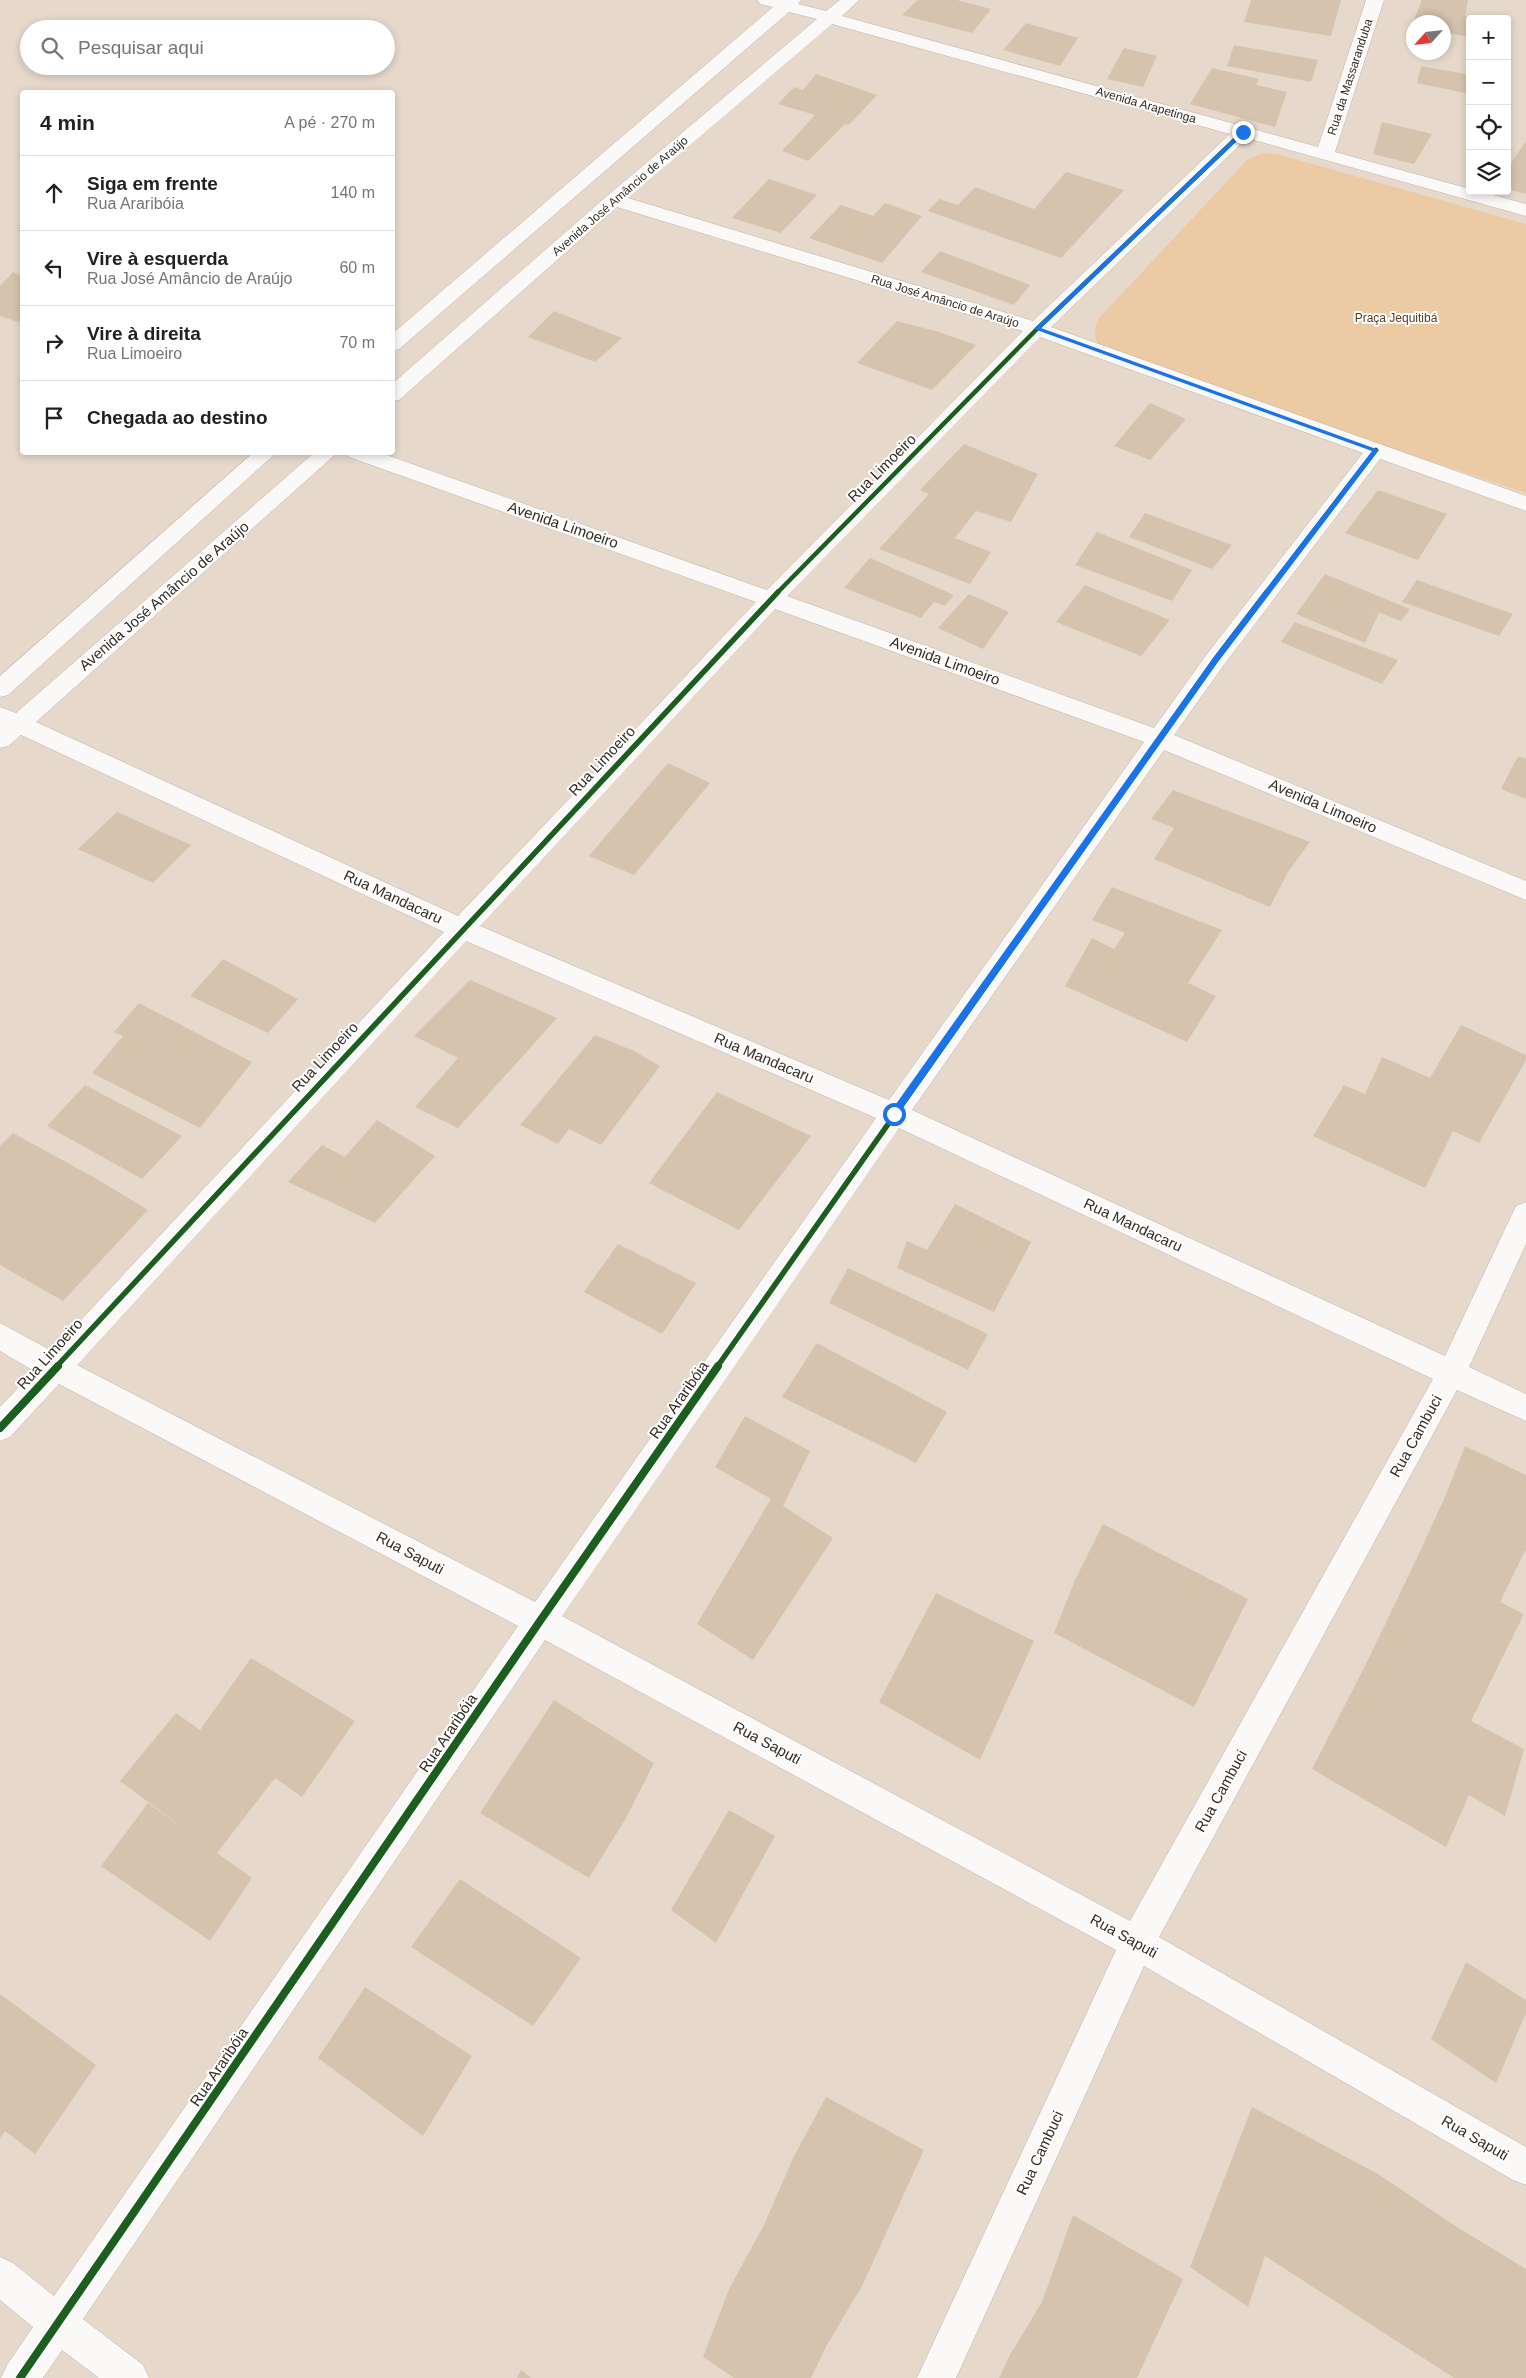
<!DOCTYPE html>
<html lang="pt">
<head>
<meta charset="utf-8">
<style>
	body { margin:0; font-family:Helvetica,sans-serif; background:#f6f6f6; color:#202124 }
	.controls { position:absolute; right:15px; top:15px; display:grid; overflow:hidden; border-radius:5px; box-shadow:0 2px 8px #0003 }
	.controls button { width:45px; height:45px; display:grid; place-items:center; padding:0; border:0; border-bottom:1px solid #e0e0e0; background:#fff; color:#202124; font:25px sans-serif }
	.compass { position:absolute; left:1406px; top:15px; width:45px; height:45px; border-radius:50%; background:#fff; box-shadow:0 2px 8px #0003; rotate:243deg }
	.stop { position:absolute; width:15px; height:15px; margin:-11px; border:4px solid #1a73e8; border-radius:50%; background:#fff }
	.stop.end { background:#1a73e8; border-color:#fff; box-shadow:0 1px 5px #0008 }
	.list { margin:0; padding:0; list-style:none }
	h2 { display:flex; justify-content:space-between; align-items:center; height:65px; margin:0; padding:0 20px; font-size:21px }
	h2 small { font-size:16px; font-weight:400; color:#757577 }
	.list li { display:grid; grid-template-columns:32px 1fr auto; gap:15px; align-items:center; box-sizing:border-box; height:75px; padding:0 20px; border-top:1px solid #e0e0e0 }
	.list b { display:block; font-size:19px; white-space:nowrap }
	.list p { margin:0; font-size:16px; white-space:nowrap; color:#757577 }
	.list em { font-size:16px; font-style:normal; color:#757577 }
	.icon { flex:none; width:28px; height:28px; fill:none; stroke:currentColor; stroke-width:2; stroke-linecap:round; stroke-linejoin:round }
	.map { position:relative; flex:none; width:1526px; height:2378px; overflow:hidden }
	.search { position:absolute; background:#fff; box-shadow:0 2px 8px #0003; left:20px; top:20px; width:375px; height:55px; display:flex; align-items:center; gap:12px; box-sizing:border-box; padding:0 18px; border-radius:28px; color:#757577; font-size:19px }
	.panel { position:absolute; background:#fff; box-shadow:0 2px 8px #0003; left:20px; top:90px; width:375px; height:365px; border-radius:5px }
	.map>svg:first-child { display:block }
	.green { fill:#eccba4 }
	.building { fill:#d5c3ae }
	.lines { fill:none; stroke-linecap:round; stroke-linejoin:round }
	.street-casing { stroke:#bdb3a8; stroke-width:1 }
	.street { fill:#fbf9f7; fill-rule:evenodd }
	.cycleway-far2-casing { stroke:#fff; stroke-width:7 }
	.cycleway-far1-casing { stroke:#fff; stroke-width:9 }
	.cycleway-casing { stroke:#fff; stroke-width:11 }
	.cycleway-far2 { stroke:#1b5e20; stroke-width:4.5 }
	.cycleway-far1 { stroke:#1b5e20; stroke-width:5.5 }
	.cycleway { stroke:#1b5e20; stroke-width:8 }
	.route { fill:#1a73e8 }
	.labels { text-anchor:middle; stroke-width:4; stroke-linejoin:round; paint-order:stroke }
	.far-street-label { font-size:12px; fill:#332b21; stroke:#fff }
	.far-park-label { font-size:12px; fill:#573d1d; stroke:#fff }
	.street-label { font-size:15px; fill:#332b21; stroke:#fff }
</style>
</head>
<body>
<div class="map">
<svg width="1526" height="2378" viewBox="0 0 1526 2378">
	<rect width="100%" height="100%" fill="#e6d9cb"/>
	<!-- green -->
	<path class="green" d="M 1262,153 L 1277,154 L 1526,224 L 1526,493 L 1103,353 C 1094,341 1093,334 1098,319 L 1247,160 Z"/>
	<!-- building -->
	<g class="building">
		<polygon points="918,0 957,0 991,9 972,33 902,15"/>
		<polygon points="1251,0 1341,0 1331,36 1244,22"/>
		<polygon points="1422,0 1468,0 1465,16 1477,18 1470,19 1470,37 1444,32 1444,22 1413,22"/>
		<polygon points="1026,23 1078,38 1060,66 1003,50"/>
		<polygon points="1234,45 1318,60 1311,82 1227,66"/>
		<polygon points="1124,48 1157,56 1143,87 1107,79"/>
		<polygon points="1421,66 1470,75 1470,94 1417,83"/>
		<polygon points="1212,68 1259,79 1256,85 1287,92 1275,127 1190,104"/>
		<polygon points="816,74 877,95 849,125 845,124 808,161 782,151 815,115 778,104 794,87 803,90"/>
		<polygon points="1382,122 1432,134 1414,164 1373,154"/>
		<polygon points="1526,141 1526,194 1507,189 1507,169"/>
		<polygon points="1066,172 1124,190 1061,258 928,211 939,199 958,205 975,187 1034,209"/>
		<polygon points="769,179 817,195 781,233 732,218"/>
		<polygon points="885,203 922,216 882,263 809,238 841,205 873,216"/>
		<polygon points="940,251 1030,285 1014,305 921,272"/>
		<polygon points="13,272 22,276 22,323 0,316 0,286"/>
		<polygon points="554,311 622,338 595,362 528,337"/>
		<polygon points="897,321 939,332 976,345 932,390 857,363"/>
		<polygon points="1150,403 1186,419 1150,460 1114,446"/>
		<polygon points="964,444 1038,474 1011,522 976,511 955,538 991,552 970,584 879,549 929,494 920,490"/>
		<polygon points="1378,490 1447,514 1418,560 1345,533"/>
		<polygon points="1145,513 1232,545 1212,569 1129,537"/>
		<polygon points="1097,532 1192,570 1172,601 1075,565"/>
		<polygon points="870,558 954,595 945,606 934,602 921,618 844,588"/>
		<polygon points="1325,574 1410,609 1401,621 1362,606 1379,613 1365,643 1296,614"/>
		<polygon points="1417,580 1513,614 1499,636 1402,602"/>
		<polygon points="1085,585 1170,620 1141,656 1056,622"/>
		<polygon points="969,594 1009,612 983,649 938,628"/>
		<polygon points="1295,622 1398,660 1382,684 1281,642"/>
		<polygon points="1518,756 1526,759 1526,799 1501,789"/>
		<polygon points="668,763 710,783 634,875 589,856"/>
		<polygon points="1173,790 1310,842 1288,872 1270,907 1154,859 1174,828 1151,819"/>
		<polygon points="117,812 191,845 153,883 78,849"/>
		<polygon points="1112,887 1222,930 1188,983 1216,996 1187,1042 1065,986 1092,938 1114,949 1125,933 1092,920"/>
		<polygon points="223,959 298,999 268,1033 190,996"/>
		<polygon points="470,980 557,1018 458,1128 415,1107 458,1058 414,1036"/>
		<polygon points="139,1003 252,1062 200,1128 92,1073 123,1036 114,1032"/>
		<polygon points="1461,1025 1526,1055 1526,1060 1479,1143 1453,1131 1425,1188 1313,1136 1344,1085 1365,1094 1382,1057 1430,1078"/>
		<polygon points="595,1035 634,1051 660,1066 601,1145 569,1129 558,1144 520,1125"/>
		<polygon points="85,1085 182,1136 142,1179 47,1126"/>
		<polygon points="717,1092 811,1136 739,1230 649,1183"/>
		<polygon points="377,1120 435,1156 375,1223 288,1182 322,1145 345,1157"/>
		<polygon points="13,1133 95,1178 148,1210 63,1301 0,1265 0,1146"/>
		<polygon points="955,1204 1031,1242 994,1312 897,1268 907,1241 927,1250"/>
		<polygon points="618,1244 696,1283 662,1334 584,1292"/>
		<polygon points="848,1268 988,1334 968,1370 829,1303"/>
		<polygon points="817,1343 947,1412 916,1463 782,1397"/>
		<polygon points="745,1416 810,1451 783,1506 833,1538 753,1660 697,1624 771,1499 715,1467"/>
		<polygon points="1465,1446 1526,1475 1526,1549 1500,1602 1524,1614 1471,1721 1524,1749 1505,1816 1469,1795 1446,1847 1312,1769 1366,1664 1416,1560 1445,1497"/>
		<polygon points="1103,1524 1248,1599 1194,1707 1054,1633 1075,1580"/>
		<polygon points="936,1593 1034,1641 980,1760 879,1702"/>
		<polygon points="251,1658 355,1721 302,1797 275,1778 217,1853 252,1878 210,1941 101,1866 148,1803 186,1830 120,1781 176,1713 200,1730"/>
		<polygon points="554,1700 654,1763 626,1818 589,1878 480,1813"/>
		<polygon points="729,1810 775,1836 716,1943 671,1910"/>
		<polygon points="460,1879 581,1958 533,2026 411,1947"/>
		<polygon points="1466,1962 1526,2000 1526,2013 1496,2083 1431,2039"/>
		<polygon points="365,1987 472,2056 423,2136 318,2058"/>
		<polygon points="0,1994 96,2065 35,2154 5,2131 0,2138"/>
		<polygon points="826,2097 924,2150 863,2284 826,2347 811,2378 734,2378 703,2357 729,2289 764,2225 793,2158"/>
		<polygon points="1252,2107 1378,2174 1457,2227 1526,2269 1526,2378 1454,2378 1265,2256 1248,2307 1190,2267"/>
		<polygon points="1073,2215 1183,2279 1137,2378 999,2378 1010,2355 1042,2302"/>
		<polygon points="521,2370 531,2378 517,2378"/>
	</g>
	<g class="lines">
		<defs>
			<g id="street">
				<path d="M 757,0 L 801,0 L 798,4 L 826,11 L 840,0 L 859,0 L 842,16 L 1318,147 L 1366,0 L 1384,0 L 1335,152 L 1470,189 L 1470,191 L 1479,191 L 1526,204 L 1526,216 L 1247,138 L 1051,327 L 1526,496 L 1526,511 L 1380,459 L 1223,666 L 1174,735 L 1526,881 L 1526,900 L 1164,750 L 912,1110 L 1445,1356 L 1516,1206 L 1526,1202 L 1526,1244 L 1469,1367 L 1526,1394 L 1526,1421 L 1457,1390 L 1159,1937 L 1526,2147 L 1526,2185 L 1513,2180 L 1144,1966 L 956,2378 L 917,2378 L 1116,1950 L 545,1640 L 83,2319 L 143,2365 L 149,2378 L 99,2378 L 62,2350 L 43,2378 L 1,2378 L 7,2365 L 33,2327 L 0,2300 L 0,2257 L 13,2263 L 54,2296 L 518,1626 L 59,1384 L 10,1437 L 0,1441 L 0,1407 L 34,1371 L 0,1351 L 0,1323 L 52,1351 L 444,932 L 21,735 L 8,746 L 0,748 L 0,707 L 16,713 L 315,452 L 338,452 L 36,722 L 458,916 L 756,602 L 349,457 L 346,452 L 378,452 L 767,590 L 1023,331 L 617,207 L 399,400 L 392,401 L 392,384 L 607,196 L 817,19 L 789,12 L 399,349 L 392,351 L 392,334 L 773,7 L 760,4 ZM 832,24 L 1230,134 L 1033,321 L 628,198 ZM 1040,337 L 1363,453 L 1207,654 L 1154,728 L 787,596 ZM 775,609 L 1144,742 L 889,1100 L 480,926 ZM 466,941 L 876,1118 L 535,1602 L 77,1365 ZM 899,1128 L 1433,1379 L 1130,1921 L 562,1616 Z"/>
				<polygon points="254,452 277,452 8,695 0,697 0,676"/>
			</g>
		</defs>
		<!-- street casing -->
		<use href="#street" class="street-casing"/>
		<!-- street -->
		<use href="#street" class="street"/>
		<defs>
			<g id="cycleway-far2">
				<polyline points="777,593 1037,329 1243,132"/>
				<polyline points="1266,593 1376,450"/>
			</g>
			<g id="cycleway-far1">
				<polyline points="56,1367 778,592"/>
				<polyline points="717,1367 1215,660 1267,592"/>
			</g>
			<g id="cycleway">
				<polyline points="0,1428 58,1366"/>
				<polyline points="20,2378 540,1621 718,1366"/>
			</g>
		</defs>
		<!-- cycleway-far2 casing -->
		<use href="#cycleway-far2" class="cycleway-far2-casing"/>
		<!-- cycleway-far1 casing -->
		<use href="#cycleway-far1" class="cycleway-far1-casing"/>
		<!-- cycleway casing -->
		<use href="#cycleway" class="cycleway-casing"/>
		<!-- cycleway-far2 -->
		<use href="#cycleway-far2" class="cycleway-far2"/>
		<!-- cycleway-far1 -->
		<use href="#cycleway-far1" class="cycleway-far1"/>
		<!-- cycleway -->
		<use href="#cycleway" class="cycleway"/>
	</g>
	<!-- route -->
	<polygon class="route" points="1241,131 1246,132 1041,328 1379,450 1218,662 897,1116 891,1116 891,1111 1213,658 1372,451 1034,329"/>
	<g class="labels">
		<!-- far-street labels -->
		<g class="far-street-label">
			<text transform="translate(1350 77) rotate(-72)" y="4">Rua da Massaranduba</text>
			<text transform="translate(1146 105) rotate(16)" y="4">Avenida Arapetinga</text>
			<text transform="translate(620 196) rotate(-41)" y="4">Avenida José Amâncio de Araújo</text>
			<text transform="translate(945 301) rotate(17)" y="4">Rua José Amâncio de Araújo</text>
		</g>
		<!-- far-park labels -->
		<g class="far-park-label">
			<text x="1396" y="322">Praça Jequitibá</text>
		</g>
		<!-- street labels -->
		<g class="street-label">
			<text transform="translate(882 468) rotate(-45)" y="5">Rua Limoeiro</text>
			<text transform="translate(563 525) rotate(19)" y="5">Avenida Limoeiro</text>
			<text transform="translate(164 596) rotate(-41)" y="5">Avenida José Amâncio de Araújo</text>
			<text transform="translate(945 661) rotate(20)" y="5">Avenida Limoeiro</text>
			<text transform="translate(602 761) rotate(-47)" y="5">Rua Limoeiro</text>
			<text transform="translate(1323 806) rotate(23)" y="5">Avenida Limoeiro</text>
			<text transform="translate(393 897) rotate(25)" y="5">Rua Mandacaru</text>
			<text transform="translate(325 1057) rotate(-47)" y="5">Rua Limoeiro</text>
			<text transform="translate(764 1058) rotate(23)" y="5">Rua Mandacaru</text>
			<text transform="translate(1133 1225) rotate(25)" y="5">Rua Mandacaru</text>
			<text transform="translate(50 1354) rotate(-48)" y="5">Rua Limoeiro</text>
			<text transform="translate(679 1400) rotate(-55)" y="5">Rua Araribóia</text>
			<text transform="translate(1416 1436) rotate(-61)" y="5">Rua Cambuci</text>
			<text transform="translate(410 1553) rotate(28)" y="5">Rua Saputi</text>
			<text transform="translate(448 1733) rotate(-56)" y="5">Rua Araribóia</text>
			<text transform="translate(767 1743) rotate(28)" y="5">Rua Saputi</text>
			<text transform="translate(1221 1791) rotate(-61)" y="5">Rua Cambuci</text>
			<text transform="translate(1124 1936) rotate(29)" y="5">Rua Saputi</text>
			<text transform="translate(219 2067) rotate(-56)" y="5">Rua Araribóia</text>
			<text transform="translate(1475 2138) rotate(30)" y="5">Rua Saputi</text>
			<text transform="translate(1040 2153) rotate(-65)" y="5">Rua Cambuci</text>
		</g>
	</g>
</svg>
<div class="controls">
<button>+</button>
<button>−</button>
<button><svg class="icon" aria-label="locate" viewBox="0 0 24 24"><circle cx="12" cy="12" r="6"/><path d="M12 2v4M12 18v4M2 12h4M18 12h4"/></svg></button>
<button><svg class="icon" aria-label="layers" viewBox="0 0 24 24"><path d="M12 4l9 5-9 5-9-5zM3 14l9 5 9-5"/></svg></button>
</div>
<svg class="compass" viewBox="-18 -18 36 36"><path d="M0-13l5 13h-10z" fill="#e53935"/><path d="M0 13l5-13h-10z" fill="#757577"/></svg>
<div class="stop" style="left:894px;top:1114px"></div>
<div class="stop end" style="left:1243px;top:132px"></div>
<div class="search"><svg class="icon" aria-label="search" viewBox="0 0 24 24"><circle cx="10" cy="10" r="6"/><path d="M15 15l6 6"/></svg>Pesquisar aqui</div>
<section class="panel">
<h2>4 min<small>A pé · 270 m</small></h2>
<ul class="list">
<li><svg class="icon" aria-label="ahead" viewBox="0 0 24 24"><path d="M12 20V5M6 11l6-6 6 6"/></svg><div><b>Siga em frente</b><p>Rua Araribóia</p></div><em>140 m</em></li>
<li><svg class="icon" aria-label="left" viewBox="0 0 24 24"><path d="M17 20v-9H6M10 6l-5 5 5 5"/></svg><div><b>Vire à esquerda</b><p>Rua José Amâncio de Araújo</p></div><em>60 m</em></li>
<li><svg class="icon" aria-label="right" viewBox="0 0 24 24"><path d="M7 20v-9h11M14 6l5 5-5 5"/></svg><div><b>Vire à direita</b><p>Rua Limoeiro</p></div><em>70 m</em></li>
<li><svg class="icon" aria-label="arrive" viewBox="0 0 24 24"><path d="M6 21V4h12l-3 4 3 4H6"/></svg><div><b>Chegada ao destino</b></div></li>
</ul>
</section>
</div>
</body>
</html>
